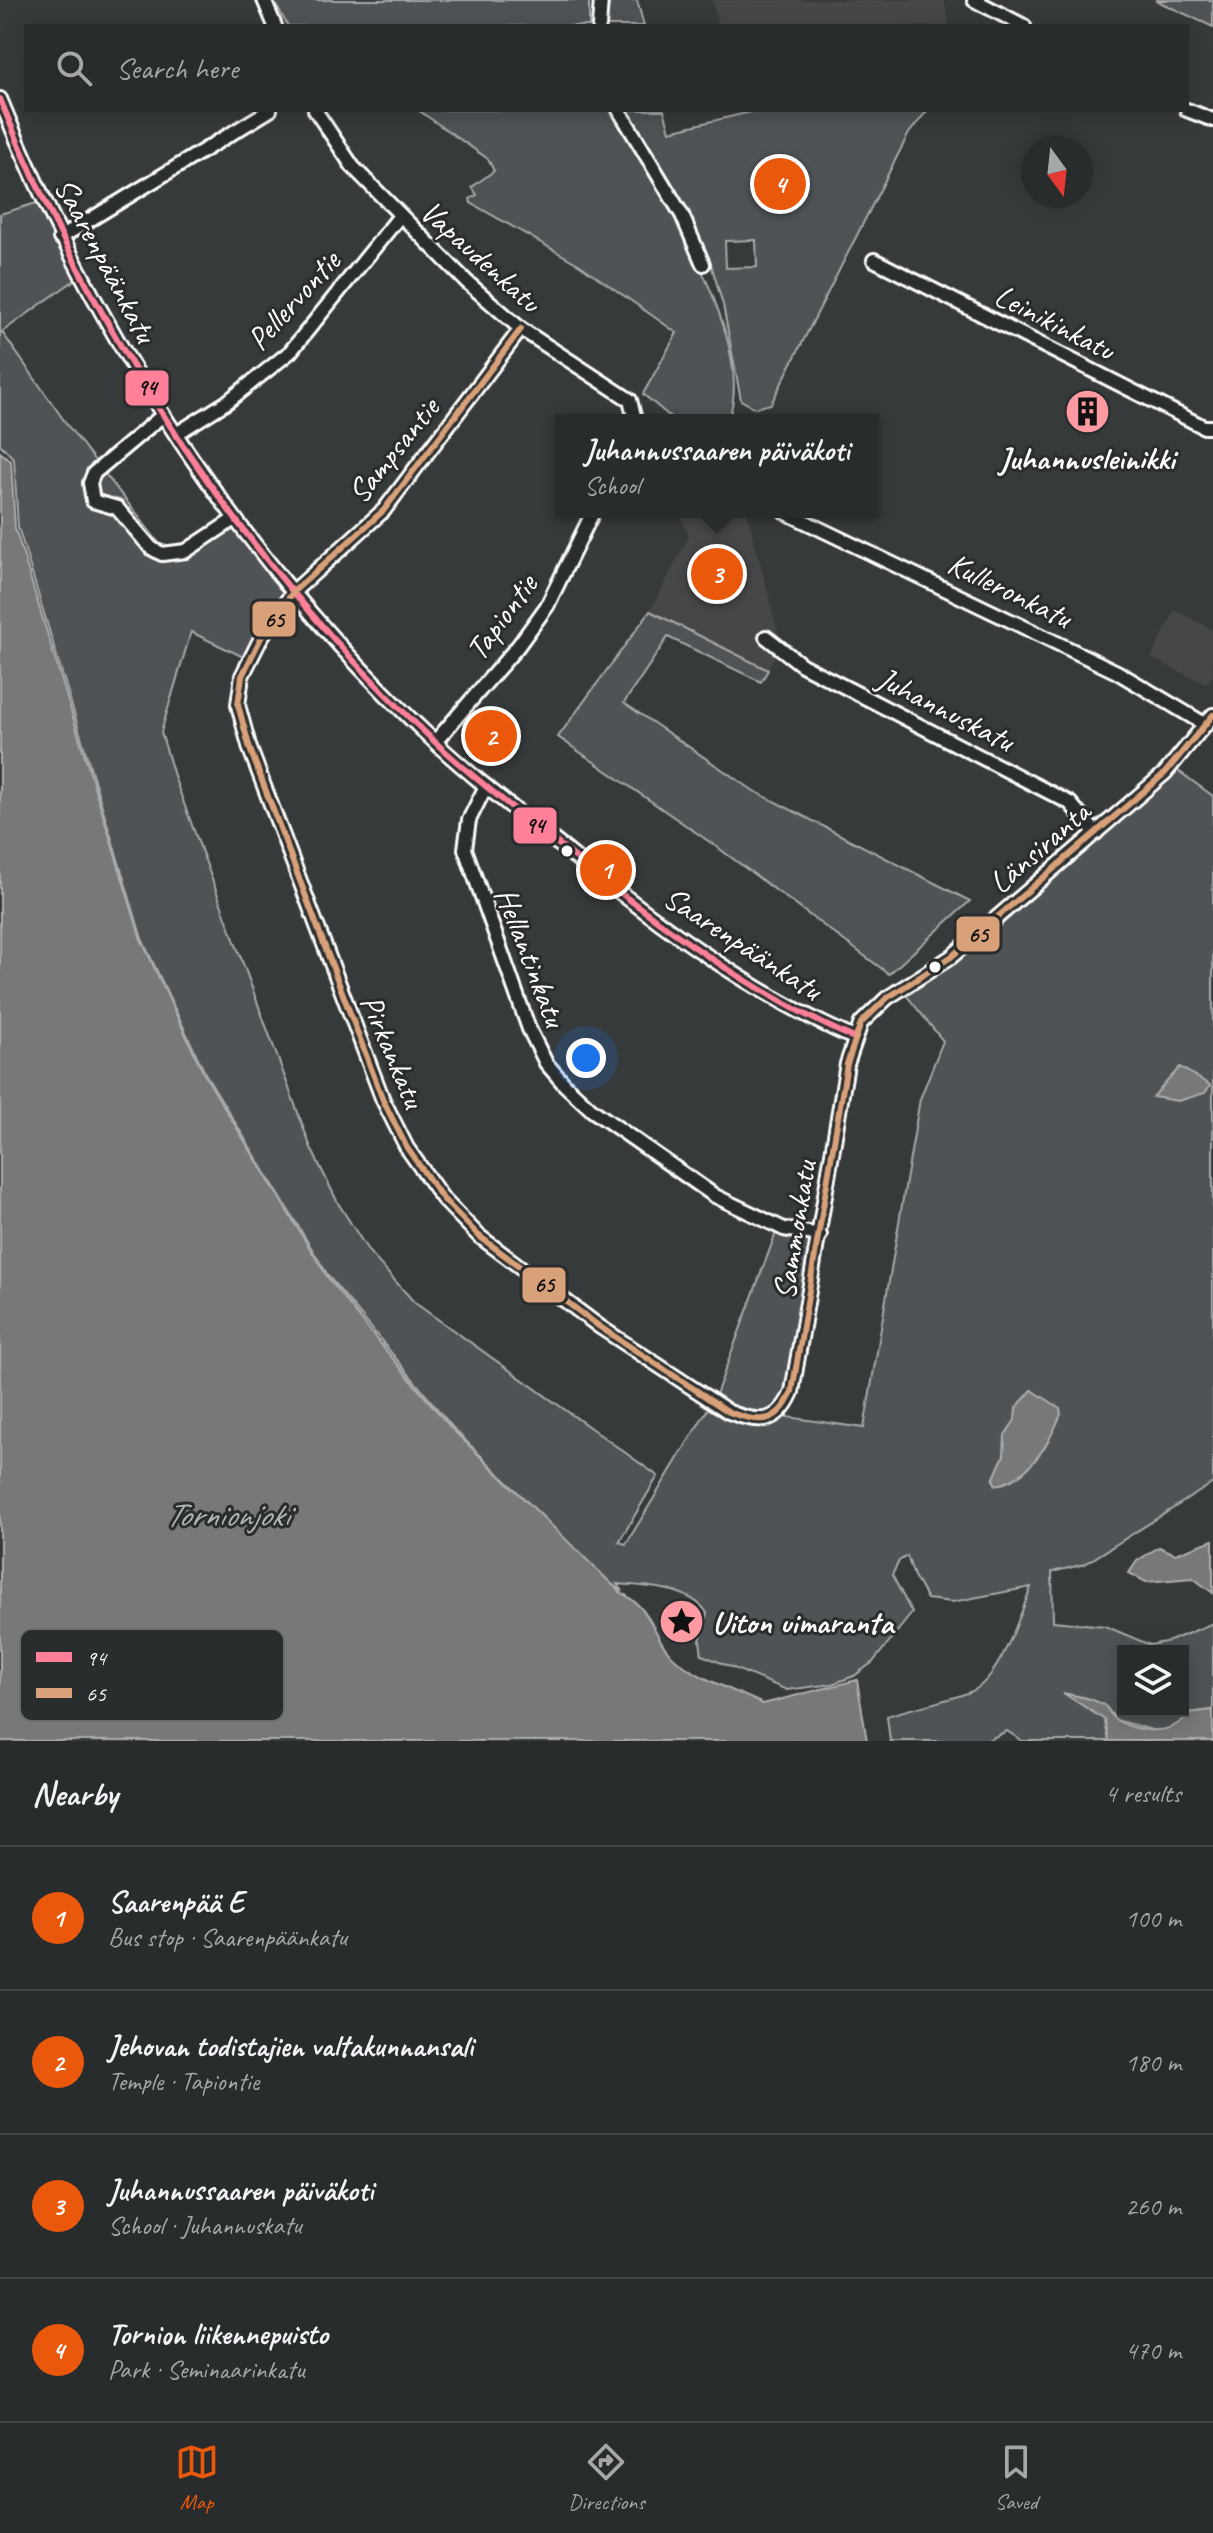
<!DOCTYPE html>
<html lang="en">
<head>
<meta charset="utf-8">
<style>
	body { margin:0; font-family:Caveat,sans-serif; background:#313434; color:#f1f3f6 }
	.controls { position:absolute; right:24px; bottom:24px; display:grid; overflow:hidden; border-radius:0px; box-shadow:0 4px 20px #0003 }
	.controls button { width:72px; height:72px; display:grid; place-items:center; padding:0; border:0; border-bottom:2px solid #454848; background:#292c2c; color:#f1f3f6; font:40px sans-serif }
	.compass { position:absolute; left:1021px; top:136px; width:72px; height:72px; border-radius:50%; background:#292c2c; box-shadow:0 4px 20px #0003; rotate:165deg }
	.you { position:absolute; left:586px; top:1058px; width:28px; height:28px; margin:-20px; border:6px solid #fff; border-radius:50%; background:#1a73e8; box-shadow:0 0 0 12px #1a73e833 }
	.badge { display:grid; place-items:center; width:52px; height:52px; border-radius:50%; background:#ea580c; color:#fff; font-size:26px; font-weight:700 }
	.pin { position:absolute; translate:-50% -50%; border:4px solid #fff; box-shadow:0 2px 8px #0006 }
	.popup { position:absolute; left:555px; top:414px; width:324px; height:104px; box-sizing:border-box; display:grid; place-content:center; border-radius:0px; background:#292c2c; filter:drop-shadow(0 2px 6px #0005); font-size:26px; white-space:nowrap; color:#a5a7a9 }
	.popup b { font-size:30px; color:#f1f3f6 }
	.popup::after { content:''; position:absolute; left:50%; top:100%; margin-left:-16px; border:16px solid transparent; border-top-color:#292c2c }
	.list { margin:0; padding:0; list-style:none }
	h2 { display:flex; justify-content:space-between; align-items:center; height:104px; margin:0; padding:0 32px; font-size:34px }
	h2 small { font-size:26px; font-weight:400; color:#a5a7a9 }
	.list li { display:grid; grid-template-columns:52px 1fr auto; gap:24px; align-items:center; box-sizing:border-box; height:144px; padding:0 32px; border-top:2px solid #454848 }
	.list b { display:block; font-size:30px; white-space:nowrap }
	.list p { margin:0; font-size:26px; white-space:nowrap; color:#a5a7a9 }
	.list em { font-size:26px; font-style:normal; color:#a5a7a9 }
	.icon { flex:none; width:44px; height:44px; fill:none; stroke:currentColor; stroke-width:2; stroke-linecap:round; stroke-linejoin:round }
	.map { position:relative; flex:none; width:1213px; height:1741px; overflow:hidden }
	.search { position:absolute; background:#292c2c; box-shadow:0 4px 20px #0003; left:24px; right:24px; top:24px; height:88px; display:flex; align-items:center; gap:20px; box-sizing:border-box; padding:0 28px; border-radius:0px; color:#a5a7a9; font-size:30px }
	.sheet { height:680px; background:#292c2c }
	nav { display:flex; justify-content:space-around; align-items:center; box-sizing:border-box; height:112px; border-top:2px solid #454848; background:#292c2c; font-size:22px; color:#a5a7a9 }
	nav a { display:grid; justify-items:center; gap:4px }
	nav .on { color:#ea580c }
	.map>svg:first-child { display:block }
	.built { fill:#444748 }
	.green { fill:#505354; stroke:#a8a9aa; stroke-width:2; fill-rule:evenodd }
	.water { fill:#767879; stroke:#adaeaf; stroke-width:2 }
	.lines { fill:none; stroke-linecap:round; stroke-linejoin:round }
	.minor-casing { stroke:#fff; stroke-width:18 }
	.minor { stroke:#2a2d2e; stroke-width:12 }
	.bus-1-casing { stroke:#2a2d2e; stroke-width:12 }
	.bus-2-casing { stroke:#2a2d2e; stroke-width:12 }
	.bus-1 { stroke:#ff8098; stroke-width:6 }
	.bus-2 { stroke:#d9a179; stroke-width:6 }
	.bus-dot { fill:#fff; stroke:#2a2d2e; stroke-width:3 }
	.labels { text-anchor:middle; stroke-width:6; stroke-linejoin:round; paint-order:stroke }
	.street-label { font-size:32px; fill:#fff; stroke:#2a2d2e }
	.poi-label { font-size:32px; font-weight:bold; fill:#fff; stroke:#2a2d2e }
	.water-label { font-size:34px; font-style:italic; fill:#b4b5b5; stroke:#2a2d2e }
	.key { fill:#2a2d2e; stroke:#6a6c6d; stroke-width:2 }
	.key-label { font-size:22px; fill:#fff }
	.line-badge { stroke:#2a2d2e; stroke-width:3 }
	.pale-badge-label { font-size:22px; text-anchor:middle; font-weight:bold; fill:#111 }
</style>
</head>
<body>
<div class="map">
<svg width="1213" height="1741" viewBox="0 0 1213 1741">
	<rect width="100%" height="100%" fill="#373a3b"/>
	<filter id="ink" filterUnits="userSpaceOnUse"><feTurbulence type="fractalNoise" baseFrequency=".0125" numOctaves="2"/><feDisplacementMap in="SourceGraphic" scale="16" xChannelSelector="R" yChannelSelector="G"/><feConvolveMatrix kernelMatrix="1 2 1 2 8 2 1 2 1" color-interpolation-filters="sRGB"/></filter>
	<g filter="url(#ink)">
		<!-- built -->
		<g class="built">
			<polygon points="712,0 944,0 949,22 944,26 718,26"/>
			<polygon points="679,512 747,512 781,644 768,670 650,611 689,536"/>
			<polygon points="1175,610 1213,630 1213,676 1205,684 1151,658"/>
		</g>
		<!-- green -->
		<g class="green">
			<polygon points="273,0 589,0 589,26 288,26"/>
			<polygon points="607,0 637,0 644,26 606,26"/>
			<polygon points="1155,0 1213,0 1213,27"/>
			<path d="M 418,110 L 612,110 C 653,180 760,339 728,420 L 674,420 L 643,394 L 677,333 L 580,265 L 471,203 L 470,199 L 477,195 L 472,187 L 494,171 L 488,159 Z"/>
			<path d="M 625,110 L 664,110 L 670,131 L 759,110 L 928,110 L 909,133 L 771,404 L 755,408 L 741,400 L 723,305 L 711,264 L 686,209 ZM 756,240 L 757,267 L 726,268 L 725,241 Z"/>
			<path d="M 43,201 L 86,272 L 2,332 L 68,426 L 163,548 L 183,546 L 233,513 L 297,596 L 254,662 L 191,632 L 161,732 L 175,779 L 311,1148 L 338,1203 L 369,1252 L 415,1303 L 658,1476 L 619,1542 L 626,1544 L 715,1397 L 777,1230 L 815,1238 L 787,1417 L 864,1428 L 920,1099 L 943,1041 L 907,996 L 975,948 L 1177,770 L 1213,796 L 1213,1483 L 1085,1564 L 1052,1572 L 1053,1621 L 1105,1626 L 1150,1645 L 1170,1641 L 1213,1623 L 1213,1710 L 1189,1713 L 1181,1723 L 1166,1731 L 1152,1730 L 1116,1720 L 1107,1708 L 1087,1698 L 1067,1695 L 1104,1718 L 1109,1741 L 1022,1741 L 1007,1731 L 986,1741 L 890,1741 L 887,1716 C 906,1709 965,1697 976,1689 C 1001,1673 1021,1614 1031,1587 L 952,1602 L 927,1599 L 914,1576 L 907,1556 L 899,1561 L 892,1575 L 912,1613 L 873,1662 L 854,1676 L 832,1684 L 787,1690 L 702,1655 L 700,1641 L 707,1613 C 690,1587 646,1586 617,1584 L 623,1591 L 610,1584 L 453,1428 L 329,1277 L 205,1073 L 142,939 L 18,527 L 14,459 L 0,444 L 0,214 ZM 1123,1651 L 1183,1651 L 1183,1711 L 1123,1711 Z"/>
			<polygon points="650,611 768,670 761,682 668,637 624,703 754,791 970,901 889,974 717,847 558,737"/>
		</g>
		<!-- water -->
		<g class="water">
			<path d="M 0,452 L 11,461 L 15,528 L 141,939 L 204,1074 L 328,1278 L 378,1341 L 452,1429 L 620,1592 C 659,1613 651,1641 679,1662 C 702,1680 736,1691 763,1704 L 857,1680 L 867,1741 L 0,1741 Z"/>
			<polygon points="1180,1067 1210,1085 1205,1093 1178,1101 1153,1097"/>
			<path d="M 1032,1390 L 1060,1408 L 1061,1414 C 1050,1442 1029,1480 996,1485 L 993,1480 L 1004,1455 L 1005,1435 L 1015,1420 L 1016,1408 Z"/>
			<polygon points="1213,1540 1213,1593 1193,1578 1146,1582 1129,1573 1137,1561 1159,1547 1175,1554"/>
			<path d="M 1063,1693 C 1077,1696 1093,1698 1105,1706 C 1109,1710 1111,1717 1116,1720 C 1141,1733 1171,1737 1189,1713 L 1213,1710 L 1213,1741 L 1109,1741 L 1105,1720 Z"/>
		</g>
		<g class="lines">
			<defs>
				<g id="minor">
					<polyline points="264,0 275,26"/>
					<polyline points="974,0 1024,26"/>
					<polyline points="599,26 601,0"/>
					<path d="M 0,99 C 98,341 243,563 435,742 C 477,782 525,817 571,854 C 657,923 751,993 854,1038"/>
					<polyline points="315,110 353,167 467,282 521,329 630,400 635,420"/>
					<polyline points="619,110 682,215 703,264"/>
					<polyline points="1187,110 1213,120"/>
					<polyline points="60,238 270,110"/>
					<polyline points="874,260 1204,427 1213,427"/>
					<path d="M 521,329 L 384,510 L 293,592 L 262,636 L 242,676 L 238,705 L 250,749 L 383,1100 L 407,1148 L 443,1199 L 479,1236 L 600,1327 L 729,1412 C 760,1424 778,1424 792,1392 L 847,1064 L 861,1023 L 887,998 L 951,957 L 1165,773 L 1213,715"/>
					<polyline points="163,415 94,473 90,483 93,501 117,508 151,548 162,554 186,551 233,520"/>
					<polyline points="176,434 227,402 290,352 399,217"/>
					<polyline points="785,512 1117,672 1206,725"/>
					<polyline points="766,637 802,665 1070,803 1096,833"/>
					<polyline points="435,742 518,646 547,606 593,512"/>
					<polyline points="486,786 469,820 465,849 529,1029 546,1063 565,1085 592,1110 715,1196 784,1229 820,1235"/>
				</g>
			</defs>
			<!-- minor casing -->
			<use href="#minor" class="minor-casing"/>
			<!-- minor -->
			<use href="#minor" class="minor"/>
			<defs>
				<path id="bus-1" d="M 0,99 C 98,341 243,563 435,742 C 477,782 525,817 571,854 C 657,923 751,993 854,1038"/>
				<path id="bus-2" d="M 521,329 L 384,510 L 293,592 L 262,636 L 242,676 L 238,705 L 250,749 L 383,1100 L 407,1148 L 443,1199 L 479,1236 L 600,1327 L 729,1412 C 760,1424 778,1424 792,1392 L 847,1064 L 861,1023 L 887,998 L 951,957 L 1165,773 L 1213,715"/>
			</defs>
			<!-- bus-1 casing -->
			<use href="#bus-1" class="bus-1-casing"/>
			<!-- bus-2 casing -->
			<use href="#bus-2" class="bus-2-casing"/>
			<!-- bus-1 -->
			<use href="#bus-1" class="bus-1"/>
			<!-- bus-2 -->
			<use href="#bus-2" class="bus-2"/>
		</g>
	</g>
	<!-- icons -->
	<defs>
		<symbol id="building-disc" viewBox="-11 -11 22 22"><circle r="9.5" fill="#ff9aa2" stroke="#2a2d2e"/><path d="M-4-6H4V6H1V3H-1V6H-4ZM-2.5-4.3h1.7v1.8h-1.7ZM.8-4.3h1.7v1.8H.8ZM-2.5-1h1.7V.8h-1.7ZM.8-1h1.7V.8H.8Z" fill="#111"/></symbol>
		<symbol id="sight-disc" viewBox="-11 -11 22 22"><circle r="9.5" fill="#ff9aa2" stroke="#2a2d2e"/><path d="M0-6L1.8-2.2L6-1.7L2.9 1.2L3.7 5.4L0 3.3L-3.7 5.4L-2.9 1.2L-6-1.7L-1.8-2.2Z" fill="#111"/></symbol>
	</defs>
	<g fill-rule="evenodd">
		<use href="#building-disc" x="1062" y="386" width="51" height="51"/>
		<use href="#sight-disc" x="656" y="1596" width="51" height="51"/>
	</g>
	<!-- markers -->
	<g class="bus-dot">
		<circle cx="567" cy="851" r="7"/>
		<circle cx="935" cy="967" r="7"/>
	</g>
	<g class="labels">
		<!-- street labels -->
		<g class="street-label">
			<text transform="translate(481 256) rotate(42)" y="11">Vapaudenkatu</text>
			<text transform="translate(106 260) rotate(62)" y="11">Saarenpäänkatu</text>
			<text transform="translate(293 300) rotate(-48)" y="11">Pellervontie</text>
			<text transform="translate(1055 322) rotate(27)" y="11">Leinikinkatu</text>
			<text transform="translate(393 450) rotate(-51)" y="11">Sampsantie</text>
			<text transform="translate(1010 590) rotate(26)" y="11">Kulleronkatu</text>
			<text transform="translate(501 617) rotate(-54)" y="11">Tapiontie</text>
			<text transform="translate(946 709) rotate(27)" y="11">Juhannuskatu</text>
			<text transform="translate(1039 847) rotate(-41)" y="11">Länsiranta</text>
			<text transform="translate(743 943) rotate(33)" y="11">Saarenpäänkatu</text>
			<text transform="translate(531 957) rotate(69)" y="11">Hellantinkatu</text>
			<text transform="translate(393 1051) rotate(67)" y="11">Pirkankatu</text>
			<text transform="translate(794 1230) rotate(-81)" y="11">Sammonkatu</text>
		</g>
		<!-- poi labels -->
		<g class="poi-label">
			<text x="1087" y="469">Juhannusleinikki</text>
			<text x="712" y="1633" text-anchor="start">Uiton uimaranta</text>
		</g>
		<!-- water labels -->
		<g class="water-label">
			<text x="227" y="1526">Tornionjoki</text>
		</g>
	</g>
	<!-- legend -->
	<rect x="20" y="1629" width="264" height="92" rx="12" class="key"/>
	<rect x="36" y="1652" width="36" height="10" fill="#ff8098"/>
	<rect x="36" y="1688" width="36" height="10" fill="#d9a179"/>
	<g class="key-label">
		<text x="86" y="1665">94</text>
		<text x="86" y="1701">65</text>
	</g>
	<g class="line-badge">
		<rect x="124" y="369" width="46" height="38" rx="8" fill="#ff8098"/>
		<rect x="251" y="600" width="46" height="38" rx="8" fill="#d9a179"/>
		<rect x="512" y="806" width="46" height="39" rx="8" fill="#ff8098"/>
		<rect x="955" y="915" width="46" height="38" rx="8" fill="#d9a179"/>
		<rect x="521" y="1266" width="46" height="38" rx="8" fill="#d9a179"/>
	</g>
	<g class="pale-badge-label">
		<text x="147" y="395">94</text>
		<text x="274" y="627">65</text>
		<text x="535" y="833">94</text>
		<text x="978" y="942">65</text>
		<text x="544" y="1292">65</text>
	</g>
</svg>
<div class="controls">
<button><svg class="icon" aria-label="layers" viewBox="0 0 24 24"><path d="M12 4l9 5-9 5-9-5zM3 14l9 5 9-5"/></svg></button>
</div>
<svg class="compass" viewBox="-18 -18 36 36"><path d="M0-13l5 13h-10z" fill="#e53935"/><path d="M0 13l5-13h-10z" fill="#a5a7a9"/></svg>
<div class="you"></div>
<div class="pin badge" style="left:606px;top:870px">1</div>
<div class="pin badge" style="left:491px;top:736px">2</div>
<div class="pin badge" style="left:717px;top:574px">3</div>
<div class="popup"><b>Juhannussaaren päiväkoti</b>School</div>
<div class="pin badge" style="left:780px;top:184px">4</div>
<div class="search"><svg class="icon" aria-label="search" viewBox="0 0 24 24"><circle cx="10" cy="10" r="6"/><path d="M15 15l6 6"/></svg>Search here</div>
</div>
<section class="sheet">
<h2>Nearby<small>4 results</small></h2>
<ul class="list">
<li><span class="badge">1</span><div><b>Saarenpää E</b><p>Bus stop · Saarenpäänkatu</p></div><em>100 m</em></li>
<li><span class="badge">2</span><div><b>Jehovan todistajien valtakunnansali</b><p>Temple · Tapiontie</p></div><em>180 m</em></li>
<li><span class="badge">3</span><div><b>Juhannussaaren päiväkoti</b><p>School · Juhannuskatu</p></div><em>260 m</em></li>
<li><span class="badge">4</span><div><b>Tornion liikennepuisto</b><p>Park · Seminaarinkatu</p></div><em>470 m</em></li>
</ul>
</section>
<nav>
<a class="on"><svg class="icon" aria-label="map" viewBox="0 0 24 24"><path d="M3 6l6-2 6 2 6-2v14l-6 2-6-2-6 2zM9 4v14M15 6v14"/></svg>Map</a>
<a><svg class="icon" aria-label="directions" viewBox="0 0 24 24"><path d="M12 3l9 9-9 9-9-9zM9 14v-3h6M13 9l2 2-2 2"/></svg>Directions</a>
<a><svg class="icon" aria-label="saved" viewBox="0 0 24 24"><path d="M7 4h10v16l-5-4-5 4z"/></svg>Saved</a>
</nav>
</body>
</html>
